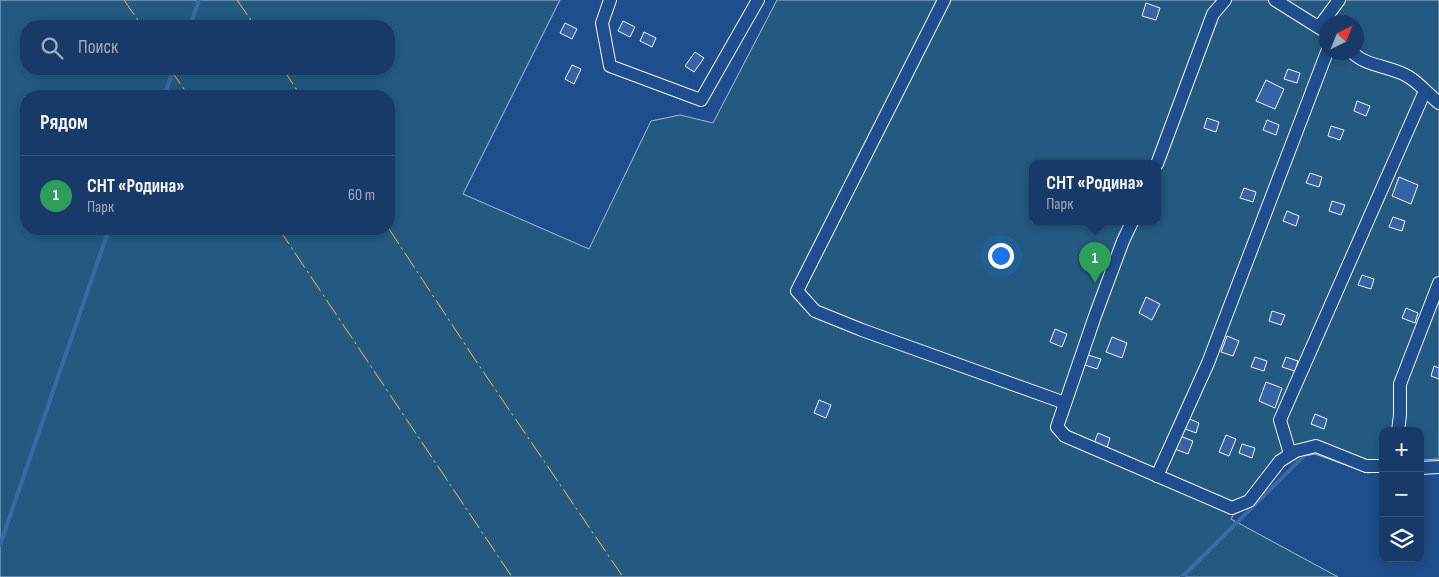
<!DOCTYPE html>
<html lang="ru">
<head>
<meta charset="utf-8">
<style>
	body { margin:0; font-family:"Sofia Sans Condensed",sans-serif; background:#20416f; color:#f1f3f6 }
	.controls { position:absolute; right:15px; bottom:15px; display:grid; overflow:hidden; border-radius:10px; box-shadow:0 2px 12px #0003 }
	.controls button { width:45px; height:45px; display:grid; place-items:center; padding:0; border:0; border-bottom:1px solid #36547d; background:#173a69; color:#f1f3f6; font:25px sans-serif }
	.compass { position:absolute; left:1319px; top:15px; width:45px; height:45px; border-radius:50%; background:#173a69; box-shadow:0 2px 12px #0003; rotate:43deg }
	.you { position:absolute; left:1000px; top:255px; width:18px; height:18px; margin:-12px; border:4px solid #fff; border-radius:50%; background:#1a73e8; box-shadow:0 0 0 8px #1a73e833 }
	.badge { display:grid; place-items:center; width:32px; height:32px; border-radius:50%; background:#95b2f1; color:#fff; font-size:16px; font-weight:700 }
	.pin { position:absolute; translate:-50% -41px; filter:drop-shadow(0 1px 2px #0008) }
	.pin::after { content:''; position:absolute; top:26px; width:18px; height:15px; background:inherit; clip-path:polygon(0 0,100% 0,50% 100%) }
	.popup { position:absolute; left:1029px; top:160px; width:132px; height:65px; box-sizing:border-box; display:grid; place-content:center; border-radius:10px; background:#173a69; filter:drop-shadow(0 1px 4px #0005); font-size:16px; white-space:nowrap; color:#9eadc0 }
	.popup b { font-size:19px; color:#f1f3f6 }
	.popup::after { content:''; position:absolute; left:50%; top:100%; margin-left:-10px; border:10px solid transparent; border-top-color:#173a69 }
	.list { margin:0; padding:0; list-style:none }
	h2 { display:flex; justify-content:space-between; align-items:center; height:65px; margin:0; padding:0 20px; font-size:21px }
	h2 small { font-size:16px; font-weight:400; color:#9eadc0 }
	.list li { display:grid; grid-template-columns:32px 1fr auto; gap:15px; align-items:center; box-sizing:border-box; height:80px; padding:0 20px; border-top:1px solid #36547d }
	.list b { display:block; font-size:19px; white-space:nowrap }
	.list p { margin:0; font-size:16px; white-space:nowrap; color:#9eadc0 }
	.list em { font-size:16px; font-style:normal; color:#9eadc0 }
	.icon { flex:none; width:28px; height:28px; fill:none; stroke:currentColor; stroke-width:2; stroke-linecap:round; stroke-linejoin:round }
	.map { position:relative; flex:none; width:1439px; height:577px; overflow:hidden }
	.search { position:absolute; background:#173a69; box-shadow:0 2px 12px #0003; left:20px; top:20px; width:375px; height:55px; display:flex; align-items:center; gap:12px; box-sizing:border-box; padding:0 18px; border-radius:20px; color:#9eadc0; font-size:19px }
	.panel { position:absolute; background:#173a69; box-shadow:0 2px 12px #0003; left:20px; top:90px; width:375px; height:145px; border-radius:20px }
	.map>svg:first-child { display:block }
	.green { fill:#245a82; stroke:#a8bbd7; fill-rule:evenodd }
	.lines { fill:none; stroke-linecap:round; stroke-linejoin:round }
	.stream { stroke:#3b69a3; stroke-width:4 }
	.building { fill:#3563a3; stroke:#f2f6ff }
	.minor-casing { stroke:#f2f6ff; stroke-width:14 }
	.minor { stroke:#1f4e8c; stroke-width:12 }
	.power { stroke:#ffb74d; stroke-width:1; stroke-dasharray:18 4 2.5 4; stroke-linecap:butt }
</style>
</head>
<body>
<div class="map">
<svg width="1439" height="577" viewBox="0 0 1439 577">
	<rect width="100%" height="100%" fill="#1f4e8c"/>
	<!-- green -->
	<path class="green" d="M 0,0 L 560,0 L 463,194 L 589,249 L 651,121 L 680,115 L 713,123 L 777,0 L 1439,0 L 1439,459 L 1420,460 L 1420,431 L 1383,431 L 1383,468 L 1368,473 L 1315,454 L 1276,462 L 1240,502 L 1231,519 L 1338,577 L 0,577 ZM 1326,22 L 1356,22 L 1356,52 L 1326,52 ZM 26,26 L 389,26 L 389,69 L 26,69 ZM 26,96 L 389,96 L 389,229 L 26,229 ZM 1032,164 L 1158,164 L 1158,222 L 1032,222 Z"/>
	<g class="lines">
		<!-- stream -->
		<g class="stream">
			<polyline points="190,26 199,0"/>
			<polyline points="164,96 174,69"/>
			<polyline points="0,545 109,229"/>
			<polyline points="1182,577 1307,453"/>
		</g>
	</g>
	<!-- building -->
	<g class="building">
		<polygon points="1146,3 1160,8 1156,20 1142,16"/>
		<polygon points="623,21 635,27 630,37 618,31"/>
		<polygon points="565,23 577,29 572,39 560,33"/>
		<polygon points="1356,25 1361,28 1356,35"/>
		<polygon points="644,32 656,38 652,47 640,41"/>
		<polygon points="695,52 704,58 694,72 685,66"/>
		<polygon points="572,65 581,69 574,84 565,79"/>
		<polygon points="1288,69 1300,73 1297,83 1284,79"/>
		<polygon points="1266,80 1284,89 1275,109 1256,101"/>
		<polygon points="1357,101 1370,106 1366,116 1354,111"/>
		<polygon points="1207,118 1219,122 1216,132 1204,128"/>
		<polygon points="1267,120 1279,125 1276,135 1263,130"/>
		<polygon points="1331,126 1344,130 1340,140 1328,136"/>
		<polygon points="1310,173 1322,177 1319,187 1306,183"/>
		<polygon points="1399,177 1418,185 1411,204 1392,196"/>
		<polygon points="1244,188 1256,192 1253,202 1240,198"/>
		<polygon points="1332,201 1345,205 1341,215 1329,211"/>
		<polygon points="1287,211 1299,216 1296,226 1283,221"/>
		<polygon points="1393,217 1405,221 1402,231 1389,227"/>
		<polygon points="1362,275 1374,279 1371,289 1358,285"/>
		<polygon points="1146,297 1160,304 1152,320 1139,313"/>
		<polygon points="1406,308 1418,313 1415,323 1402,318"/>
		<polygon points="1272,311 1285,315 1281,325 1269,321"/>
		<polygon points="1055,329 1067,334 1062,347 1050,342"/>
		<polygon points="1227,336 1239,341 1233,356 1221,352"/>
		<polygon points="1112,337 1127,343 1122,358 1106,352"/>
		<polygon points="1088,355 1101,359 1097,369 1085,365"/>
		<polygon points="1255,357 1267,361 1264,371 1251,367"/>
		<polygon points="1286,357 1298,361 1295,371 1282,367"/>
		<polygon points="1434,366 1439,368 1439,379 1431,376"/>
		<polygon points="1266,382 1282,388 1275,408 1259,401"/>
		<polygon points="819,400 831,405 826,418 814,413"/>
		<polygon points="1315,414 1327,419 1324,429 1311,424"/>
		<polygon points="1187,418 1199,423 1196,433 1183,428"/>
		<polygon points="1098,433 1110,438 1107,448 1094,443"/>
		<polygon points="1226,435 1236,439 1229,456 1219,452"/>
		<polygon points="1180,436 1193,441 1188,454 1175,449"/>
		<polygon points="1242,444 1255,448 1252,458 1239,453"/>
	</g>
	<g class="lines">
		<defs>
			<g id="minor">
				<polyline points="610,0 602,23 610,66 701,100 758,0"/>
				<polyline points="944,0 797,291 815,311 862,330 1065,403"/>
				<polyline points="1275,0 1326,32"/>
				<polyline points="1319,27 1339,0"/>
				<path d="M 1352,52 C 1366,67 1392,66 1409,77 C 1420,84 1429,95 1439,103"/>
				<polyline points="1157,164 1213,14 1225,0"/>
				<polyline points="1132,222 1123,241 1095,316 1057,427 1065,436 1232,508 1249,501 1280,461 1296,451 1316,446 1366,466 1383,466"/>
				<polyline points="1398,431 1400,415 1400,384 1439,283"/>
				<polyline points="1290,454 1280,420 1425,91"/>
				<polyline points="1420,468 1439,467"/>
				<polyline points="1157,476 1208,363 1327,52"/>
			</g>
		</defs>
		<!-- minor casing -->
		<use href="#minor" class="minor-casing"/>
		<!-- minor -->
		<use href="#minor" class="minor"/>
		<!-- power -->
		<g class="power">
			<polyline points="124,0 142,26"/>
			<polyline points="237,0 255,26"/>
			<polyline points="170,69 189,96"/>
			<polyline points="283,69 301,96"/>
			<polyline points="279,229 512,577"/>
			<polyline points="389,229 478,364 623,577"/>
		</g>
	</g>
</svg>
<div class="controls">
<button>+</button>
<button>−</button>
<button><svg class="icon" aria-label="layers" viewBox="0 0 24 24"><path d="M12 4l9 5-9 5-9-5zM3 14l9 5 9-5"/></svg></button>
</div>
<svg class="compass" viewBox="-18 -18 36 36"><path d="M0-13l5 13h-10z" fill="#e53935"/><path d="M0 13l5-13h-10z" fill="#9eadc0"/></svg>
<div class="you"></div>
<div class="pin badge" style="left:1095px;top:283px;background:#2e9e5b">1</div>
<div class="popup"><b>СНТ «Родина»</b>Парк</div>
<div class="search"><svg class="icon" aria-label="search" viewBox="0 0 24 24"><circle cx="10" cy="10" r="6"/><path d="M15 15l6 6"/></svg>Поиск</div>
<section class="panel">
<h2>Рядом<small></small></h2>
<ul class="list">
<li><span class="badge" style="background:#2e9e5b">1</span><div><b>СНТ «Родина»</b><p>Парк</p></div><em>60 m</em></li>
</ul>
</section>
</div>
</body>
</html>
